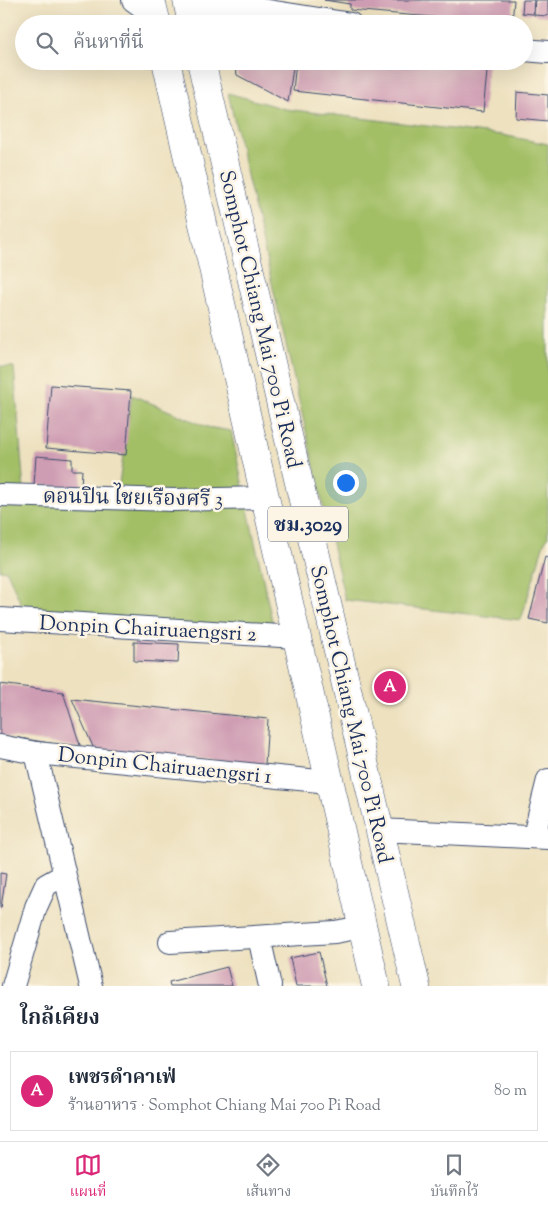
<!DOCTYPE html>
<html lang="th">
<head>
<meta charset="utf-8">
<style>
	body { margin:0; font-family:"Sorts Mill Goudy","Noto Serif Thai",serif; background:#f2f2f3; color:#1f2937 }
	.you { position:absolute; left:345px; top:482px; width:18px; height:18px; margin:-12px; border:4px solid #fff; border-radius:50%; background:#1a73e8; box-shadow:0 0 0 8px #1a73e833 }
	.badge { display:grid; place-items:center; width:32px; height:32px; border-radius:50%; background:#db2777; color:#fff; font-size:16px; font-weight:700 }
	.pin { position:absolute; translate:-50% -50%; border:2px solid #fff; box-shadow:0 1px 5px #0006 }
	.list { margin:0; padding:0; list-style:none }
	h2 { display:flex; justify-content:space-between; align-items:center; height:65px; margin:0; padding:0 20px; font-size:21px }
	h2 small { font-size:16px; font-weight:400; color:#747a83 }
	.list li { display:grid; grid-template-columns:32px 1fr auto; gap:15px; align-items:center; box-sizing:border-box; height:80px; margin:0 10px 10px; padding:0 10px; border:1px solid #e0e1e3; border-radius:0px }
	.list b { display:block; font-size:19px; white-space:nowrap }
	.list p { margin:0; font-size:16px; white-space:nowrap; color:#747a83 }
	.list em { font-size:16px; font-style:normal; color:#747a83 }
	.icon { flex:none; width:28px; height:28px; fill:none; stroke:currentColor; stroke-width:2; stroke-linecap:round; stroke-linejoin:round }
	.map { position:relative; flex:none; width:548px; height:986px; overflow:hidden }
	.search { position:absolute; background:#fff; box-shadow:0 5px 20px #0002; left:15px; right:15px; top:15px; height:55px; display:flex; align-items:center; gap:12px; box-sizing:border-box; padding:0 18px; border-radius:28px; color:#747a83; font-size:19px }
	.sheet { height:155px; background:#fff }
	nav { display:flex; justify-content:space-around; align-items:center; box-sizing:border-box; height:70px; border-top:1px solid #e0e1e3; background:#fff; font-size:14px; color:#747a83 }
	nav a { display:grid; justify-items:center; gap:2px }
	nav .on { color:#db2777 }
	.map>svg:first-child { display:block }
	.green { fill:#a3bf66; stroke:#5f7762 }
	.building { fill:#cf9db3 }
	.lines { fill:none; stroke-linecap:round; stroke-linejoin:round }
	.minor-casing { stroke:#3a4a6d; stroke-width:24 }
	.major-casing { stroke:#3a4a6d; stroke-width:29 }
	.minor { stroke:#fff; stroke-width:22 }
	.major { stroke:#fff; stroke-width:28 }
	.labels { text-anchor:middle; stroke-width:5; stroke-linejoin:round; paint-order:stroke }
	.shield { fill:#fcf5e5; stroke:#5e6a86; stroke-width:1 }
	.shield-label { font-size:20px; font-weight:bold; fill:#1b2f5e }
	.street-label { font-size:21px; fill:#1b2f5e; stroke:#fcf5e5 }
</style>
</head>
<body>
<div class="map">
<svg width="548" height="986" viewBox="0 0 548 986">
	<rect width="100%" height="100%" fill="#fcf5e5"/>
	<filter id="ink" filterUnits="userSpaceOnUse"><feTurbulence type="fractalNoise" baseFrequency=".02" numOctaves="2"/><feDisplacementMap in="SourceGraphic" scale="10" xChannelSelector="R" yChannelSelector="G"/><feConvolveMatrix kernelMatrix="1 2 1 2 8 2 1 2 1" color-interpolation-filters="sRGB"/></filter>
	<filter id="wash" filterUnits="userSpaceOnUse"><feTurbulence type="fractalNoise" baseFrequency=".0096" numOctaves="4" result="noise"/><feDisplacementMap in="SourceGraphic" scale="20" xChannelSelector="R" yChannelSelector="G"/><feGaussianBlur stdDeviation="1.12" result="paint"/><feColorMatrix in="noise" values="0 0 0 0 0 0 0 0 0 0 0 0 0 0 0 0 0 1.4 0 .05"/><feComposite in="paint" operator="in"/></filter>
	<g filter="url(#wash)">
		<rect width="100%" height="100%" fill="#ede1bf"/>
		<!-- green -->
		<g class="green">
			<polygon points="228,93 285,109 502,135 548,144 548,537 544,543 521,620 345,600"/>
			<polygon points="0,366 14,367 25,503 116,504 132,395 207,427 231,431 274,630 26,616 7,571 0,570"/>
		</g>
		<g id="blocks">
			<!-- building -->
			<g class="building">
				<polygon points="324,0 514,0 512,24 350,10 350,4"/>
				<polygon points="523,0 534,0 533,14 522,13"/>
				<polygon points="535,0 548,0 548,16 534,15"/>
				<polygon points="227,20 249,23 249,24 228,24"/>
				<polygon points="235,61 294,61 288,102 237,75"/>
				<polygon points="296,61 488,62 483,112 293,91"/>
				<polygon points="517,92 548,95 548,121 516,118"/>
				<polygon points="51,385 131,391 126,455 46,448"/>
				<polygon points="36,456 72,459 72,470 82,470 81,488 34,485"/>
				<polygon points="545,557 548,558 548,623 529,619"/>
				<polygon points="134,642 179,644 178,663 134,661"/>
				<polygon points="0,684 63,692 81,748 0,735"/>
				<polygon points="72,699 268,719 265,765 94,749"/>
				<polygon points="0,873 6,874 1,908 0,908"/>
				<polygon points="319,952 327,986 296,986 290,958"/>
				<polygon points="227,967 232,986 170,986 169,982"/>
			</g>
		</g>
	</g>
	<g filter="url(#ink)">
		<use href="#blocks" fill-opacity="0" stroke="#3a4a6d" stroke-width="1"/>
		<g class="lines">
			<defs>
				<g id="minor">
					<polyline points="133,0 155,16"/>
					<polyline points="189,8 217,3 351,24"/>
					<polyline points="524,50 548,52"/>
					<polyline points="0,495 174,500 265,498"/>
					<polyline points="0,619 296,637"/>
					<polyline points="0,746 36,753 329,782"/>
					<polyline points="36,753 91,986"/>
					<polyline points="379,830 548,838"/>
					<polyline points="534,836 548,780"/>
					<polyline points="259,937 270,986"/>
					<polyline points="170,942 335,932 362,927"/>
					<polyline points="13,986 36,907 46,885 64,875"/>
				</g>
				<g id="major">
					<polyline points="151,0 157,24"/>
					<polyline points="187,0 192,24"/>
					<polyline points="166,61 376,986"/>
					<polyline points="201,61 416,986"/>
				</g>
			</defs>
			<!-- minor casing -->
			<use href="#minor" class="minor-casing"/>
			<!-- major casing -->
			<use href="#major" class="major-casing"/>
			<!-- minor -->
			<use href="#minor" class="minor"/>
			<!-- major -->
			<use href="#major" class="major"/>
		</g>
	</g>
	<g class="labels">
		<!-- shield labels -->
		<rect class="shield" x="268" y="506.5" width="80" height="35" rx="4"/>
		<g class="shield-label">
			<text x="308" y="531">ชม.3029</text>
		</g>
		<!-- street labels -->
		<g class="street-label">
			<text transform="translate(261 319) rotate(77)" y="7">Somphot Chiang Mai 700 Pi Road</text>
			<text transform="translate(133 497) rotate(1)" y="7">ดอนปิน ไชยเรืองศรี 3</text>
			<text transform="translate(148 628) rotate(3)" y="7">Donpin Chairuaengsri 2</text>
			<text transform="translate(352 714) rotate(77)" y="7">Somphot Chiang Mai 700 Pi Road</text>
			<text transform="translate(165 765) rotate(6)" y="7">Donpin Chairuaengsri 1</text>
		</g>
	</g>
</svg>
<div class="you"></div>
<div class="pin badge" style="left:390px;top:687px">A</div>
<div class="search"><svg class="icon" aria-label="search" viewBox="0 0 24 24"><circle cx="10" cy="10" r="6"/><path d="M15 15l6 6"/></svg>ค้นหาที่นี่</div>
</div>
<section class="sheet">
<h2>ใกล้เคียง<small></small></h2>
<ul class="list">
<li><span class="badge">A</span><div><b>เพชรดำคาเฟ่</b><p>ร้านอาหาร · Somphot Chiang Mai 700 Pi Road</p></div><em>80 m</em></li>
</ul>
</section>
<nav>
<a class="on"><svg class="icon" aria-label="map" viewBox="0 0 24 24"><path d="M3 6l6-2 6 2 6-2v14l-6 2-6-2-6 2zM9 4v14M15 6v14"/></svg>แผนที่</a>
<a><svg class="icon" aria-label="directions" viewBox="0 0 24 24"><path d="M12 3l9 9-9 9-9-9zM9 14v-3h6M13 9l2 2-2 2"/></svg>เส้นทาง</a>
<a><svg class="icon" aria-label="saved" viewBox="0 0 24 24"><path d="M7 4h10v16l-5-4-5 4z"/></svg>บันทึกไว้</a>
</nav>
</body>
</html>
